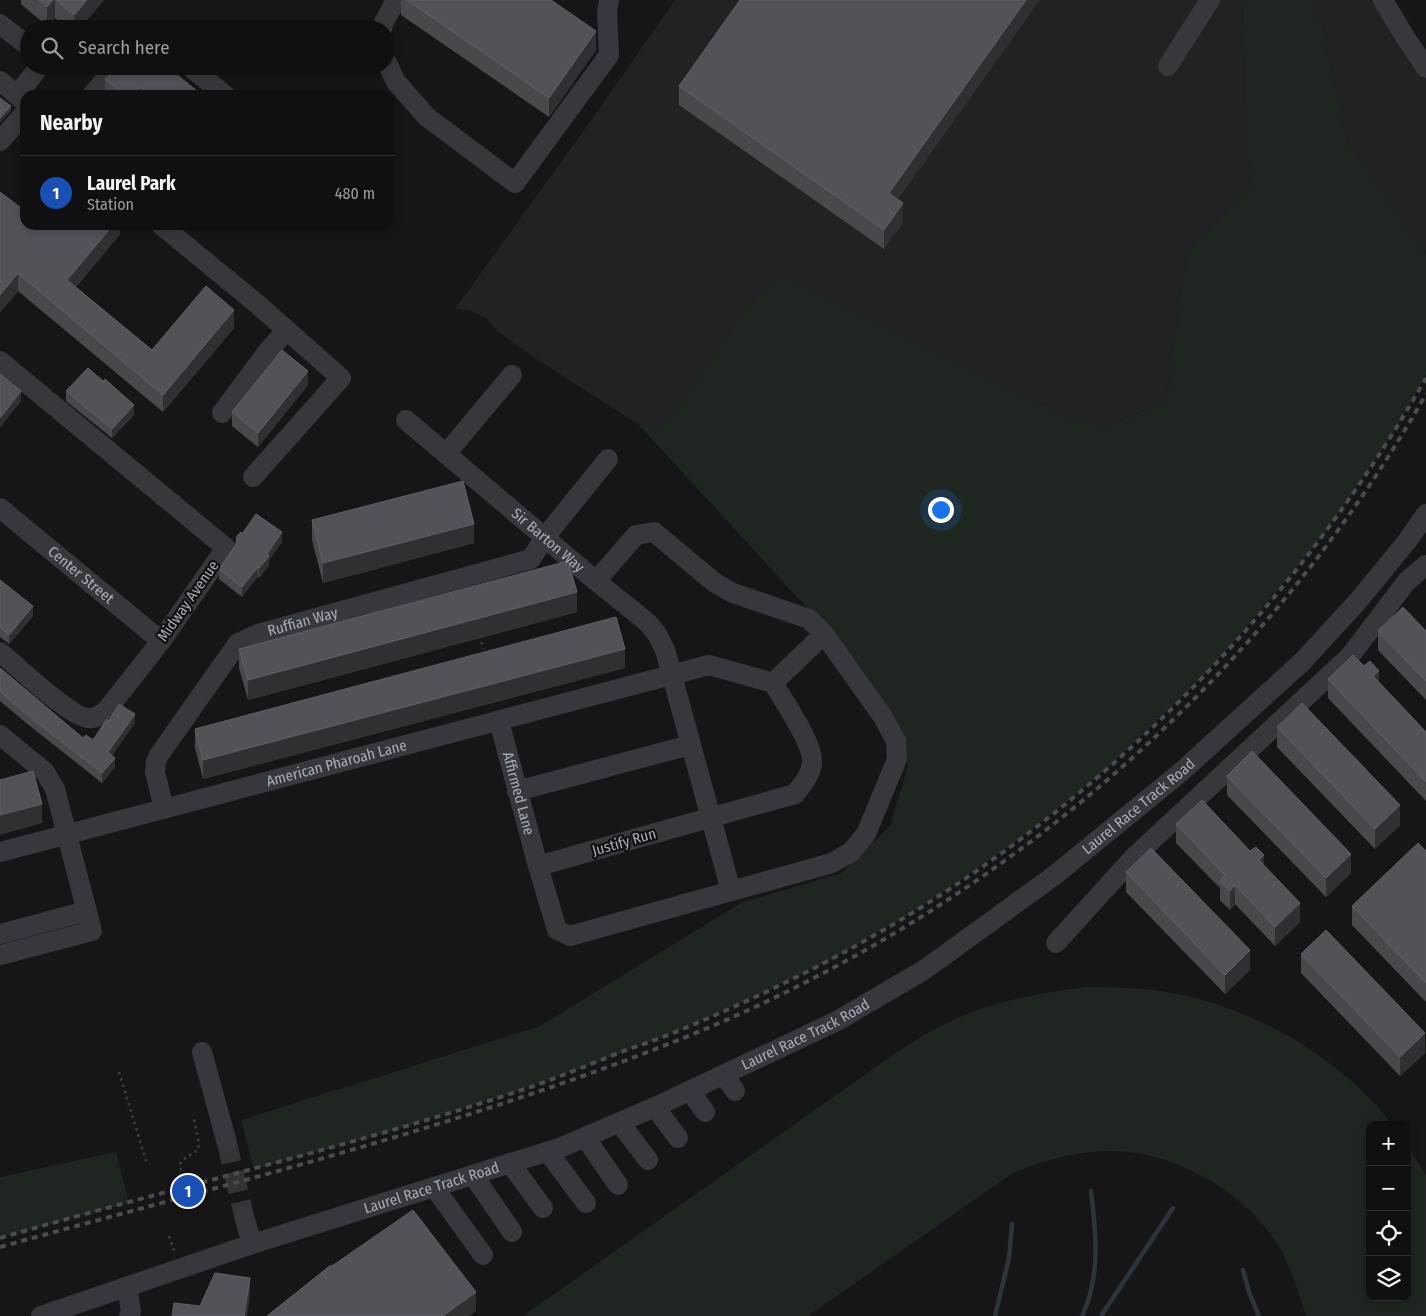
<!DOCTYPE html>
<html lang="en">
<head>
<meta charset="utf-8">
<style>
	body { margin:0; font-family:"Fira Sans Condensed",sans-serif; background:#19191b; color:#f1f3f6 }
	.controls { position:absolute; right:15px; bottom:15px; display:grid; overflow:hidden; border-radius:10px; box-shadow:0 2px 8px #0003 }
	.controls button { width:45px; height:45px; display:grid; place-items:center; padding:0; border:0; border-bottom:1px solid #303032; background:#101012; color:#f1f3f6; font:25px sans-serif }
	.you { position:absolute; left:940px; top:509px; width:18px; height:18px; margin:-12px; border:4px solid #fff; border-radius:50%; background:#1a73e8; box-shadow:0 0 0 8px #1a73e833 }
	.badge { display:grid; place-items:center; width:32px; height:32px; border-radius:50%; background:#f2b134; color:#fff; font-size:16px; font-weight:700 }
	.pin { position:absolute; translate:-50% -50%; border:2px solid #fff; box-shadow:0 1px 5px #0006 }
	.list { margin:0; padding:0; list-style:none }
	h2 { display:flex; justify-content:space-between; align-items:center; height:65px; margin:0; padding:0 20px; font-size:21px }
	h2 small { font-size:16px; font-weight:400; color:#9c9d9f }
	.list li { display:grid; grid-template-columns:32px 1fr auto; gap:15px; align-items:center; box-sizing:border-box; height:75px; padding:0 20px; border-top:1px solid #303032 }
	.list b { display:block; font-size:19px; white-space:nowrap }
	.list p { margin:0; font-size:16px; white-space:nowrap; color:#9c9d9f }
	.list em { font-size:16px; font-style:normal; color:#9c9d9f }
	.icon { flex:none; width:28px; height:28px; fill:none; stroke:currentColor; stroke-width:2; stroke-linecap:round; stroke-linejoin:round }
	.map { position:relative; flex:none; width:1426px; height:1316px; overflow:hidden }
	.search { position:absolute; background:#101012; box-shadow:0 2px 8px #0003; left:20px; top:20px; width:375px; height:55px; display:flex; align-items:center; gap:12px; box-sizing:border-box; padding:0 18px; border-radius:28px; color:#9c9d9f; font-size:19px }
	.panel { position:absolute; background:#101012; box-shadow:0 2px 8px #0003; left:20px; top:90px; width:375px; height:140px; border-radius:15px }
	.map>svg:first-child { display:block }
	.built { fill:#222225 }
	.green { fill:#1e261f }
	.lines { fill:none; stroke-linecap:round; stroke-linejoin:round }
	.stream { stroke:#2c353c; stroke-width:4.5 }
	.minor-tunnel { stroke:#333438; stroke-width:20; stroke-dasharray:20 10; stroke-linecap:butt }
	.path { stroke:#3d3f44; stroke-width:2.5; stroke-dasharray:2.5 4; stroke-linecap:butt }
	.minor { stroke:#37383d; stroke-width:20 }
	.rail { stroke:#4a4c52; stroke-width:4; stroke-dasharray:6 5; stroke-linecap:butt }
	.wall { fill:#47494d }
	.shaded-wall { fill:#2f3033 }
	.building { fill:#525359; stroke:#5f6168 }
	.labels { text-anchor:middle; stroke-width:4.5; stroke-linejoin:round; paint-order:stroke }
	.street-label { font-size:15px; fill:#a8adb8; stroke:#111113 }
</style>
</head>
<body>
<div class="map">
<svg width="1426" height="1316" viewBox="0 0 1426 1316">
	<rect width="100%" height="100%" fill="#161618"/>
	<!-- built -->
	<g class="built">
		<polygon points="675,0 1242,0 1249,184 1186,255 1166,401 1108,426 1073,419 780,276 748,304 661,429 639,425 532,356 497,331 486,318 469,310 455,309 590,122"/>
		<polygon points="1312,0 1383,0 1426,68 1426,254 1368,167 1348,145 1322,26"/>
	</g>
	<!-- green -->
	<g class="green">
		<polygon points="1242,0 1312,0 1322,26 1348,145 1368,167 1426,254 1426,375 1392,435 1324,535 1208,672 1099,776 1021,838 917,910 832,959 753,998 673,1033 585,1067 518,1091 388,1132 254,1169 241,1120 540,1026 741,903 841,873 890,826 908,766 899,728 853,658 639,425 661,429 748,304 780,275 1073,419 1108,426 1166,401 1186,255 1249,184"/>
		<path d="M 1085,987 C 1118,987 1151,988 1183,995 C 1265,1014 1340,1059 1393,1125 L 1370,1125 L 1370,1297 L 1407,1297 L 1407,1145 L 1426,1175 L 1426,1316 L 1306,1316 C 1299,1294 1292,1272 1282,1252 C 1251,1195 1176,1151 1112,1151 C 1077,1151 1045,1160 1013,1173 L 808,1316 L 523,1316 L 890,1057 C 904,1048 918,1038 933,1030 C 980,1004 1032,994 1085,987 Z"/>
		<polygon points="116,1152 129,1203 0,1238 0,1177"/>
	</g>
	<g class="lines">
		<!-- stream -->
		<g class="stream">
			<polyline points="1243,1270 1249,1292 1259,1316"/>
			<polyline points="995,1316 1009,1258 1012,1224"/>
			<path d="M 1082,1316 C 1101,1276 1096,1233 1091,1191"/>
			<polyline points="1101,1316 1173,1208"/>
		</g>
		<!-- minor-tunnel -->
		<polyline class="minor-tunnel" points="227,1143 244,1216"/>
		<!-- path -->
		<g class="path">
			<polyline points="479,636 484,649"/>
			<polyline points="119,1072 147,1164"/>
			<polyline points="182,1177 180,1165 181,1161 198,1150 199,1143 194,1119"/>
			<polyline points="169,1236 175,1253"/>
		</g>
		<!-- minor -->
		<g class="minor">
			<polyline points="1383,0 1405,37 1426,68"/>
			<polyline points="0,24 29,47"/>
			<polyline points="382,29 383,24 396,0"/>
			<polyline points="386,61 396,82 427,117 515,183 609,55 607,13 609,0"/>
			<polyline points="189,66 225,95"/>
			<polyline points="1168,66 1210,0"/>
			<polyline points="0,81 25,102"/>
			<polyline points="17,95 40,66"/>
			<polyline points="92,95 117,66"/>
			<polyline points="0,141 25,113"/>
			<polyline points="161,225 256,303 341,378 253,477"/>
			<path d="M 0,361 L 226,548 L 161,641 L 106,711 C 100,715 95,719 88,718 C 72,718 15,665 0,652"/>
			<polyline points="222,413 267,352 287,330"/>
			<path id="s1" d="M 406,420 L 596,581 L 647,622 L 657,634 L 665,650 L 731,891"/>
			<polyline points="446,454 512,375"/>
			<path id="s2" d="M 0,508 L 161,641"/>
			<polyline points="773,683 824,634"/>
			<path id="s3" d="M 499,721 L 538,866 L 557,930 L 570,936 L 832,863 L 851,852 L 866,834 L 897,759 L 896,741 L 883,717 L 824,634 L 809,619 L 733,593 L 715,583 L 654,532 L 636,535 L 596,581"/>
			<polyline points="0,735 45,772 55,789 92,931 0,955"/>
			<polyline points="517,791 690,745"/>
			<path id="s4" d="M 164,809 L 155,772 L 156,762 L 159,755 L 238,643 L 258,634 L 531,559 L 545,537 L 608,459"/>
			<path id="s5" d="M 0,852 L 709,665 L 773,683 C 783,700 815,745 812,764 C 810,776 802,785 795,794 L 538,866"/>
			<polyline points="0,934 87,911"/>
			<polyline points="1056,943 1134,857 1350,656 1407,581 1426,565"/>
			<polyline points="202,1052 227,1143"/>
			<polyline points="724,1075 735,1091"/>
			<polyline points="690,1091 705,1112"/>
			<polyline points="655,1107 678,1138"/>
			<polyline points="620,1123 648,1160"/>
			<polyline points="585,1137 618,1185"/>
			<polyline points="548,1152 586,1203"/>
			<polyline points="510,1163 543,1208"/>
			<polyline points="473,1175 512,1232"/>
			<polyline points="434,1187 483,1255"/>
			<polyline points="244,1216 252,1244"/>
			<polyline points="127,1287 131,1311 129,1316"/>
			<path id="s6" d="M 41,1316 L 252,1244 L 562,1147 L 655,1107 L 837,1021 L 924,970 L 1055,875 L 1181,772 L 1303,661 L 1358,601 L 1408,540 L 1426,514"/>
		</g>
		<!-- rail -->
		<g class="rail">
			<path d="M 0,1238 C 172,1188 346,1148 516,1092 C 552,1080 586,1066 621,1052 C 640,1045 659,1039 678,1031 C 760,997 841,957 917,910 C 1128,779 1303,593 1426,378"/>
			<path d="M 0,1247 C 227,1184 457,1128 676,1041 C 990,916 1259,688 1426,394"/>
		</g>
	</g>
	<!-- wall -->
	<g class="wall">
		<polygon points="21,0 104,0 79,29 67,29 55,18 47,26 21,4"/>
		<polygon points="401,0 551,0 596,50 549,117 401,15"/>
		<polygon points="105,79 202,95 105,95"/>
		<polygon points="679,86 899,200 903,222 884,249 679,105"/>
		<polygon points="0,192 25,225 120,225 120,234 76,287 152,350 234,328 163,412 18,291 0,312"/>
		<polygon points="308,385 258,447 232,426 232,412"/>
		<polygon points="66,391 134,415 112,438 66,401"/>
		<polygon points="312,520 474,543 323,583 312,540"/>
		<polygon points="242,534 282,542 269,560 269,565 259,578 258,576 242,597 219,579 219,569"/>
		<polygon points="0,580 33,616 9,644 0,637"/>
		<polygon points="577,612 248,700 239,668 239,649"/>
		<polygon points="1378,631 1426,631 1426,700 1378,650"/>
		<polygon points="0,668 83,738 93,740 109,721 135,723 112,755 115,767 102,783 25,722 0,701"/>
		<polygon points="625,668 203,779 195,748 195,729"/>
		<polygon points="1328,679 1379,682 1426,732 1426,801 1328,698"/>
		<polygon points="1277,727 1400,825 1375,849 1277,747"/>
		<polygon points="1227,776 1351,873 1326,897 1227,795"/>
		<polygon points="1176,824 1264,865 1300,922 1275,946 1235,904 1230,910 1220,900 1220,888 1176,843"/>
		<polygon points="1426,851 1426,1002 1352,925 1352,906"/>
		<polygon points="1126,872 1250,970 1225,994 1126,892"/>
		<polygon points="1301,954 1425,1053 1400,1076 1301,973"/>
	</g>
	<!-- shaded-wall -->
	<g class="shaded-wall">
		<polygon points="53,0 55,0 55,18 47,26 47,7"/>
		<polygon points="87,0 104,0 79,29 74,29 74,15"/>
		<polygon points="1026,0 1040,0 889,212 889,193"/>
		<polygon points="596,31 596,50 549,117 549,98"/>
		<polygon points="141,87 141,95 135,95"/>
		<polygon points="11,106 11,111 0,123 0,118"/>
		<polygon points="903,203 903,222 884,249 884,230"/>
		<polygon points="113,225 120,225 120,234 67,297 67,280"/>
		<polygon points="18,273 18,291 0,312 0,295"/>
		<polygon points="234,310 234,328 163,412 163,395"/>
		<polygon points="308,371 308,385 258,447 258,433"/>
		<polygon points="21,391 21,401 0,428 0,418"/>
		<polygon points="134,405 134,415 112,438 112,429"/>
		<polygon points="474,524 474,543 323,583 323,563"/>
		<polygon points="282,532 282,542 269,560 269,565 259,578 259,568 267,554"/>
		<polygon points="258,567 258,576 242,597 242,587"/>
		<polygon points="577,592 577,612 248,700 248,680"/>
		<polygon points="33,606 33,616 9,644 9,635"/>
		<polygon points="625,649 625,668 203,779 203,760"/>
		<polygon points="1379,671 1379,690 1373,676"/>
		<polygon points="135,714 135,723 108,761 108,752"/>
		<polygon points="115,758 115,767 102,783 102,773"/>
		<polygon points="42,804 42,823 0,835 0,815"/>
		<polygon points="1400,805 1400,825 1375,849 1375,829"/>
		<polygon points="1351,854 1351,873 1326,897 1326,878"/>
		<polygon points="1264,855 1264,874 1259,860"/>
		<polygon points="1235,885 1235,904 1230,910 1230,891"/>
		<polygon points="1300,903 1300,922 1275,946 1275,927"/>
		<polygon points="1250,950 1250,970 1225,994 1225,975"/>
		<polygon points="1425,1033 1425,1053 1400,1076 1400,1057"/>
		<polygon points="250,1278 250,1297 247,1316 244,1316"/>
		<polygon points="476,1292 476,1311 469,1316 443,1316"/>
	</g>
	<!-- building -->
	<g class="building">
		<polygon points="39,0 53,0 47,7"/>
		<polygon points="56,0 87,0 74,15"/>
		<polygon points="407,0 551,0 596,31 549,98"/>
		<polygon points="740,0 1026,0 889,193 903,203 884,230 679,86"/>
		<polygon points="116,66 166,66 202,95 150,95 141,87 135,95 125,95 105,79"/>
		<polygon points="0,98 11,106 0,118"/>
		<polygon points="0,192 25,211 25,225 113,225 67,280 152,350 206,286 234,310 163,395 18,273 0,295"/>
		<polygon points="282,350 308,371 258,433 232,412"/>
		<polygon points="88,368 103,381 105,379 134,405 112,429 66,391"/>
		<polygon points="0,374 21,391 0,418"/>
		<polygon points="463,481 474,524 323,563 312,520"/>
		<polygon points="256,514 282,532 267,554 269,556 259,568 258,567 242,587 219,569 236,545 237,536 241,532 242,534"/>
		<polygon points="568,561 577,592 248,680 239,649"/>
		<polygon points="0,580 33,606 9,635 0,627"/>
		<polygon points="1403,607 1426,631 1426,681 1378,631"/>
		<polygon points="616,617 625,649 203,760 195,729"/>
		<polygon points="1353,655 1364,666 1370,661 1379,671 1373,676 1426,732 1426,782 1328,679"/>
		<polygon points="0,668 83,738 86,735 93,740 107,719 109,721 119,704 135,714 108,752 115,758 102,773 25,713 0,691"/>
		<polygon points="1302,703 1400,805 1375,829 1277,727"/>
		<polygon points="1252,751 1351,854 1326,878 1227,776"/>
		<polygon points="33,771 42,804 0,815 0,780"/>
		<polygon points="1202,800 1250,851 1256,847 1264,855 1259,860 1300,903 1275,927 1235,885 1230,891 1220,881 1225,875 1176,824"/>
		<polygon points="1418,843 1426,851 1426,983 1352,906"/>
		<polygon points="1151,848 1250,950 1225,975 1126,872"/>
		<polygon points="1326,930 1425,1033 1400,1057 1301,954"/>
		<polygon points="413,1210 476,1292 443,1316 267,1316 331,1265 332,1266"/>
		<polygon points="215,1273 250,1278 244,1316 172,1316 174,1303 200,1306"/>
	</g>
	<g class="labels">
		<!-- street labels -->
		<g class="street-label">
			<text dy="5" stroke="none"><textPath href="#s1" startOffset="186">Sir Barton Way</textPath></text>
			<text dy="5" stroke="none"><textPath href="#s2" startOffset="105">Center Street</textPath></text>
			<text transform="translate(188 601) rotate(-55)" y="5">Midway Avenue</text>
			<text dy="5" stroke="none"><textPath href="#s4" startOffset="261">Ruffian Way</textPath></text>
			<text dy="5" stroke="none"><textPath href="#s5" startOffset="348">American Pharoah Lane</textPath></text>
			<text dy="5" stroke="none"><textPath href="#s3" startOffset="75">Affirmed Lane</textPath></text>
			<text dy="5" stroke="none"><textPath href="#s6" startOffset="1221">Laurel Race Track Road</textPath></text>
			<text transform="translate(624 842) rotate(-16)" y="5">Justify Run</text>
			<text dy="5" stroke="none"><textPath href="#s6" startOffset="816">Laurel Race Track Road</textPath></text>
			<text dy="5" stroke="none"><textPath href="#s6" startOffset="411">Laurel Race Track Road</textPath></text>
		</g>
	</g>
</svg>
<div class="controls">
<button>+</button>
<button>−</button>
<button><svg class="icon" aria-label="locate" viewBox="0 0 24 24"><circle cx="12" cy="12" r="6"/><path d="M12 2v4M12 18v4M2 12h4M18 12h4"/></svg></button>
<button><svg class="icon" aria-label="layers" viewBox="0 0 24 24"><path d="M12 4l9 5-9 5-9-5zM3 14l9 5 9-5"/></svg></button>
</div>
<div class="you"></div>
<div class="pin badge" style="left:188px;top:1191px;background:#1a4fb4">1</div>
<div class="search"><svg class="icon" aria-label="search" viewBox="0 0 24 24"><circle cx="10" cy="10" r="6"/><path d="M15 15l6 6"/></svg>Search here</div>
<section class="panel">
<h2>Nearby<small></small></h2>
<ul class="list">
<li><span class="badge" style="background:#1a4fb4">1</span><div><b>Laurel Park</b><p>Station</p></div><em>480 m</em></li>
</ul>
</section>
</div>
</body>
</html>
